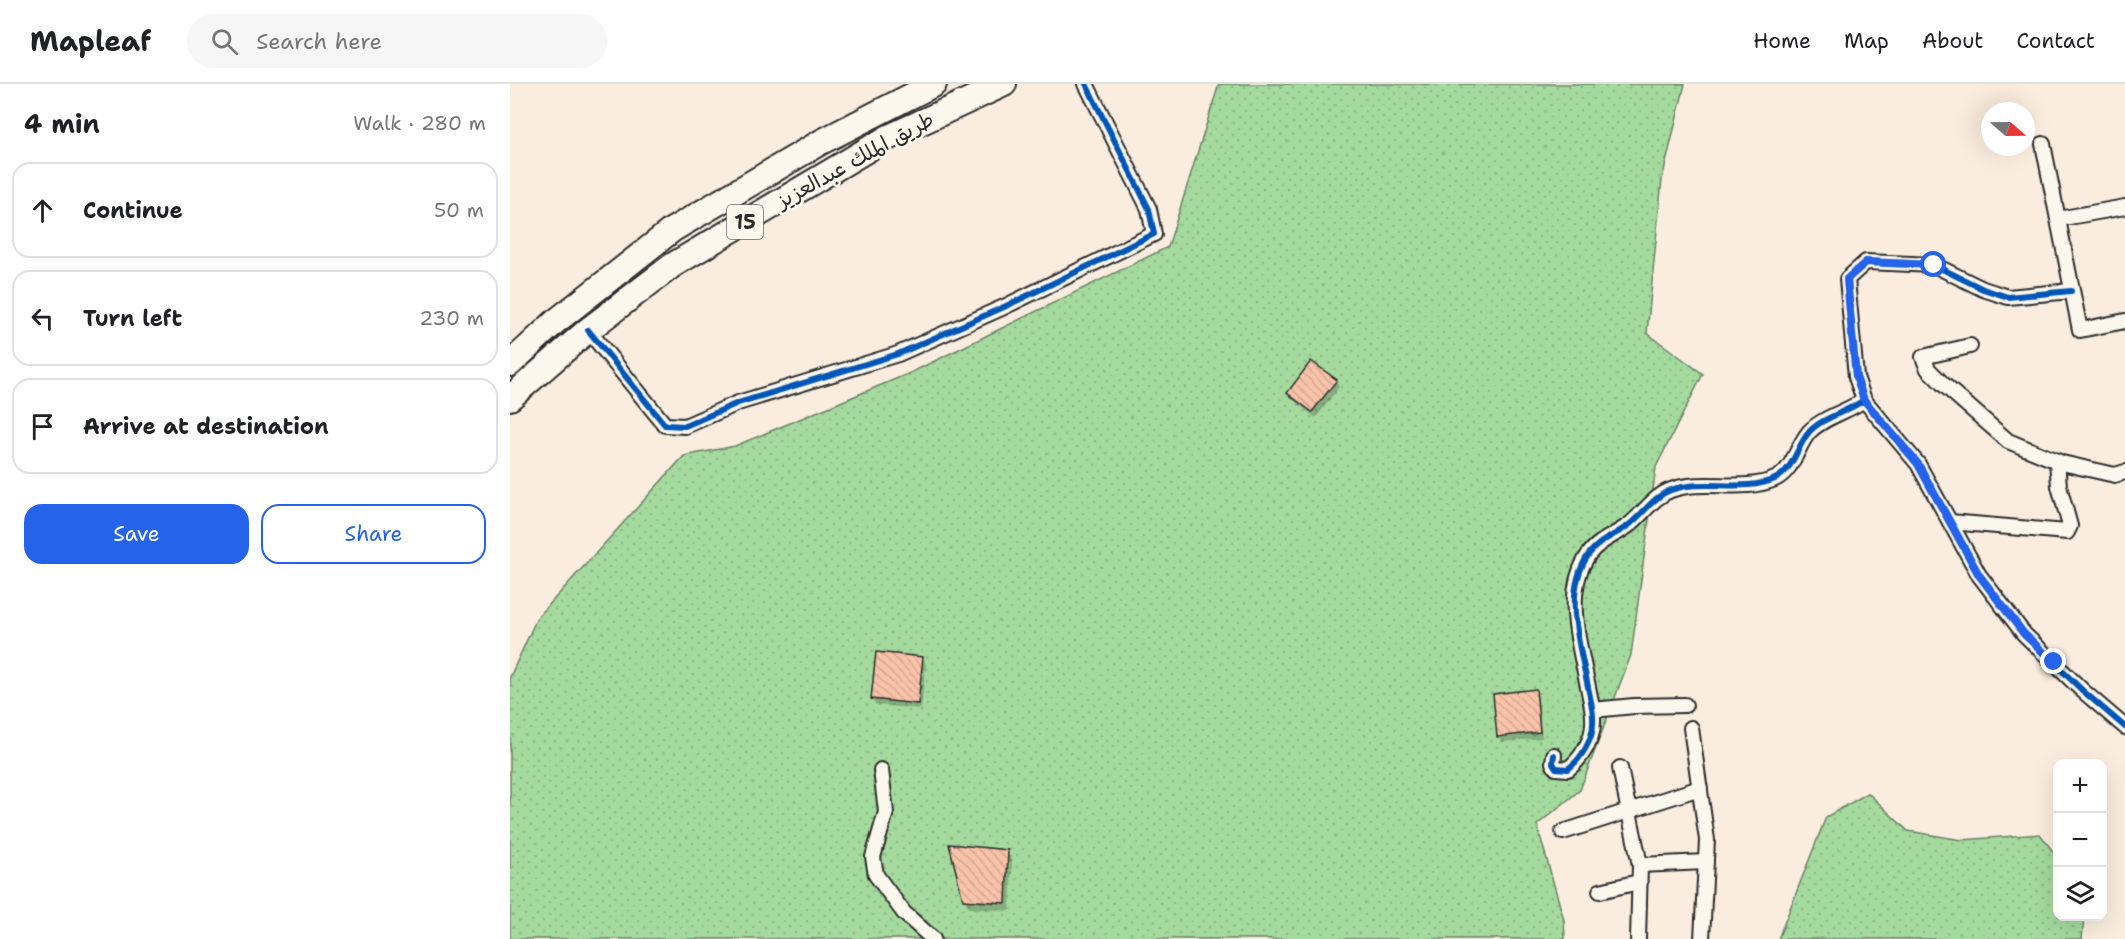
<!DOCTYPE html>
<html lang="en">
<head>
<meta charset="utf-8">
<style>
	body { margin:0; font-family:"Shantell Sans","Playpen Sans Arabic",sans-serif; background:#f6f6f6; color:#202124 }
	.controls { position:absolute; right:18px; bottom:18px; display:grid; overflow:hidden; border-radius:12px; box-shadow:0 6px 24px #0002 }
	.controls button { width:54px; height:54px; display:grid; place-items:center; padding:0; border:0; border-bottom:2px solid #e0e0e0; background:#fff; color:#202124; font:30px sans-serif }
	.compass { position:absolute; left:1471px; top:18px; width:54px; height:54px; border-radius:50%; background:#fff; box-shadow:0 6px 24px #0002; rotate:110deg }
	.stop { position:absolute; width:18px; height:18px; margin:-14px; border:4px solid #2563eb; border-radius:50%; background:#fff }
	.stop.end { background:#2563eb; border-color:#fff; box-shadow:0 2px 6px #0008 }
	.list { margin:0; padding:0; list-style:none }
	h2 { display:flex; justify-content:space-between; align-items:center; height:78px; margin:0; padding:0 24px; font-size:26px }
	h2 small { font-size:20px; font-weight:400; color:#757577 }
	.list li { display:grid; grid-template-columns:39px 1fr auto; gap:18px; align-items:center; box-sizing:border-box; height:96px; margin:0 12px 12px; padding:0 12px; border:2px solid #e0e0e0; border-radius:18px }
	.list b { display:block; font-size:22px; white-space:nowrap }
	.list em { font-size:20px; font-style:normal; color:#757577 }
	.actions { display:flex; gap:12px; padding:18px 24px }
	.actions a { flex:1; padding:14px 0; border:2px solid #2563eb; border-radius:18px; text-align:center; font-size:21px; color:#2563eb }
	.actions .main { background:#2563eb; color:#fff }
	.icon { flex:none; width:33px; height:33px; fill:none; stroke:currentColor; stroke-width:2; stroke-linecap:round; stroke-linejoin:round }
	.map { position:relative; flex:none; width:1615px; height:855px; overflow:hidden }
	header { display:flex; align-items:center; gap:36px; box-sizing:border-box; height:84px; padding:0 30px; background:#fff; border-bottom:2px solid #e0e0e0 }
	header strong { font-size:28px }
	nav { display:flex; gap:33px; margin-inline-start:auto; font-size:21px }
	.search { width:420px; height:54px; background:#f6f6f6; display:flex; align-items:center; gap:15px; box-sizing:border-box; padding:0 21px; border-radius:33px; color:#757577; font-size:22px }
	main { display:flex }
	aside { flex:1; background:#fff }
	.map>svg:first-child { display:block }
	.grass { fill:url(#grass-dots); stroke:#688264; stroke-width:1.5 }
	.shadow { fill:#0003 }
	.building { fill:url(#building-back-hatch); stroke:#2b2b2b; stroke-width:1.5 }
	.lines { fill:none; stroke-linecap:round; stroke-linejoin:round }
	.minor-casing { stroke:#2b2b2b; stroke-width:18 }
	.trunk-casing { stroke:#2b2b2b; stroke-width:28 }
	.minor { stroke:#fbf7ec; stroke-width:14 }
	.trunk { stroke:#fbf7ec; stroke-width:24 }
	.cycleway-casing { stroke:#fbf7ec; stroke-width:10 }
	.cycleway { stroke:#0057b8; stroke-width:6 }
	.route { stroke:#2563eb; stroke-width:8 }
	.labels { text-anchor:middle; stroke-width:6; stroke-linejoin:round; paint-order:stroke }
	.shield { fill:#fbf7ec; stroke:#696865; stroke-width:1.5 }
	.shield-label { font-size:20px; font-weight:bold; fill:#2b2b2b }
	.street-label { font-size:21px; fill:#2b2b2b; stroke:#fbf7ec }
</style>
</head>
<body>
<header>
<strong>Mapleaf</strong>
<div class="search"><svg class="icon" aria-label="search" viewBox="0 0 24 24"><circle cx="10" cy="10" r="6"/><path d="M15 15l6 6"/></svg>Search here</div>
<nav><a>Home</a><a>Map</a><a>About</a><a>Contact</a></nav>
</header>
<main>
<aside>
<h2>4 min<small>Walk · 280 m</small></h2>
<ul class="list">
<li><svg class="icon" aria-label="ahead" viewBox="0 0 24 24"><path d="M12 20V5M6 11l6-6 6 6"/></svg><div><b>Continue</b></div><em>50 m</em></li>
<li><svg class="icon" aria-label="left" viewBox="0 0 24 24"><path d="M17 20v-9H6M10 6l-5 5 5 5"/></svg><div><b>Turn left</b></div><em>230 m</em></li>
<li><svg class="icon" aria-label="arrive" viewBox="0 0 24 24"><path d="M6 21V4h12l-3 4 3 4H6"/></svg><div><b>Arrive at destination</b></div></li>
</ul>
<div class="actions"><a class="main">Save</a><a>Share</a></div>
</aside>
<div class="map">
<svg width="1615" height="855" viewBox="0 0 1615 855">
	<defs>
		<pattern id="grass-dots" width="8" height="8" patternUnits="userSpaceOnUse" patternTransform="scale(1.5)"><rect width="8" height="8" fill="#a4da9d"/><path d="M2 2h.1M6 6h.1" fill="none" stroke="#8dbb87" stroke-width="1.8" stroke-linecap="round"/></pattern>
		<pattern id="building-back-hatch" width="6" height="6" patternUnits="userSpaceOnUse" patternTransform="scale(1.5)"><rect width="6" height="6" fill="#f8c3a9"/><path d="M-1 5l2 2M0 0l6 6M5-1l2 2" fill="none" stroke="#d5a892"/></pattern>
	</defs>
	<rect width="100%" height="100%" fill="#faeddf"/>
	<filter id="ink" filterUnits="userSpaceOnUse"><feTurbulence type="fractalNoise" baseFrequency=".0167" numOctaves="2"/><feDisplacementMap in="SourceGraphic" scale="12" xChannelSelector="R" yChannelSelector="G"/><feConvolveMatrix kernelMatrix="1 2 1 2 8 2 1 2 1" color-interpolation-filters="sRGB"/></filter>
	<g filter="url(#ink)">
		<!-- grass -->
		<g class="grass">
			<polygon points="709,0 1175,0 1152,95 1137,249 1193,290 1146,383 1121,571 1070,706 1027,741 1054,836 1055,855 0,855 0,593 27,534 174,372 225,362 400,289 658,163"/>
			<polygon points="1358,709 1398,747 1452,756 1530,750 1547,773 1548,832 1574,833 1572,855 1268,855 1316,733"/>
		</g>
		<!-- shadow -->
		<g class="shadow">
			<polygon points="826,297 829,303 806,334 782,315 778,309"/>
			<polygon points="412,574 416,580 411,625 366,621 362,615"/>
			<polygon points="1025,607 1028,613 1032,654 992,658 989,652"/>
			<polygon points="497,767 502,776 500,827 459,824 454,815"/>
		</g>
		<!-- building -->
		<g class="building">
			<polygon points="801,277 827,296 802,328 777,309"/>
			<polygon points="366,568 413,573 408,620 361,615"/>
			<polygon points="1026,605 1030,648 987,653 983,610"/>
			<polygon points="439,760 498,766 496,819 453,816"/>
		</g>
		<g class="lines">
			<defs>
				<g id="minor">
					<polyline points="1533,60 1570,246 1615,237"/>
					<polyline points="1548,135 1615,123"/>
					<polyline points="1561,207 1498,213 1473,205 1424,181 1356,178 1337,195 1346,293 1354,316 1408,380 1469,491 1514,550 1573,607 1615,643"/>
					<polyline points="78,246 155,341 175,342 228,319 388,270 494,223 644,150 639,125 576,0"/>
					<polyline points="1460,262 1413,273 1418,285 1433,300 1498,357 1552,379 1605,391 1615,388"/>
					<polyline points="1440,438 1557,448 1560,442 1549,402 1547,377"/>
					<polyline points="1083,626 1124,622 1175,621"/>
					<polyline points="1181,644 1197,756 1192,855"/>
					<path d="M 1044,671 L 1043,679 L 1046,684 L 1058,685 C 1071,675 1083,656 1083,639 C 1084,627 1080,614 1078,603 C 1070,561 1052,508 1079,470 C 1089,456 1106,451 1119,441 C 1133,430 1144,412 1161,406 C 1194,394 1232,409 1265,395 C 1283,387 1287,362 1299,348 C 1313,333 1337,328 1354,316"/>
					<polyline points="1110,684 1130,781 1128,855"/>
					<polyline points="371,686 376,728 363,773 366,791 394,829 423,855"/>
					<polyline points="1053,748 1190,704"/>
					<polyline points="1130,781 1196,778"/>
					<polyline points="1090,807 1129,798"/>
				</g>
				<g id="trunk">
					<polyline points="0,280 45,238 162,146 311,58 424,0"/>
					<polyline points="0,314 78,246 163,181 377,54 494,0"/>
				</g>
			</defs>
			<!-- minor casing -->
			<use href="#minor" class="minor-casing"/>
			<!-- trunk casing -->
			<use href="#trunk" class="trunk-casing"/>
			<!-- minor -->
			<use href="#minor" class="minor"/>
			<!-- trunk -->
			<use href="#trunk" class="trunk"/>
			<defs>
				<g id="cycleway">
					<polyline points="1561,207 1498,213 1473,205 1424,181 1356,178 1337,195 1346,293 1354,316 1408,380 1469,491 1514,550 1573,607 1615,643"/>
					<polyline points="78,246 155,341 175,342 228,319 388,270 494,223 644,150 639,125 576,0"/>
					<path d="M 1044,671 L 1043,679 L 1046,684 L 1058,685 C 1071,675 1083,656 1083,639 C 1084,627 1080,614 1078,603 C 1070,561 1052,508 1079,470 C 1089,456 1106,451 1119,441 C 1133,430 1144,412 1161,406 C 1194,394 1232,409 1265,395 C 1283,387 1287,362 1299,348 C 1313,333 1337,328 1354,316"/>
				</g>
			</defs>
			<!-- cycleway casing -->
			<use href="#cycleway" class="cycleway-casing"/>
			<!-- cycleway -->
			<use href="#cycleway" class="cycleway"/>
		</g>
	</g>
	<g class="lines" filter="url(#ink)">
		<!-- route -->
		<polyline class="route" points="1424,181 1356,178 1337,195 1346,293 1354,316 1408,380 1469,491 1514,550 1544,578"/>
	</g>
	<g class="labels">
		<!-- shield labels -->
		<rect class="shield" x="217" y="121" width="36" height="34" rx="4.5"/>
		<g class="shield-label">
			<text x="235" y="145">15</text>
		</g>
		<!-- street labels -->
		<g class="street-label">
			<text transform="translate(345 76) rotate(-29)" y="7">طريق الملك عبدالعزيز</text>
		</g>
	</g>
</svg>
<div class="controls">
<button>+</button>
<button>−</button>
<button><svg class="icon" aria-label="layers" viewBox="0 0 24 24"><path d="M12 4l9 5-9 5-9-5zM3 14l9 5 9-5"/></svg></button>
</div>
<svg class="compass" viewBox="-18 -18 36 36"><path d="M0-13l5 13h-10z" fill="#e53935"/><path d="M0 13l5-13h-10z" fill="#757577"/></svg>
<div class="stop" style="left:1424px;top:181px"></div>
<div class="stop end" style="left:1544px;top:578px"></div>
</div>
</main>
</body>
</html>
